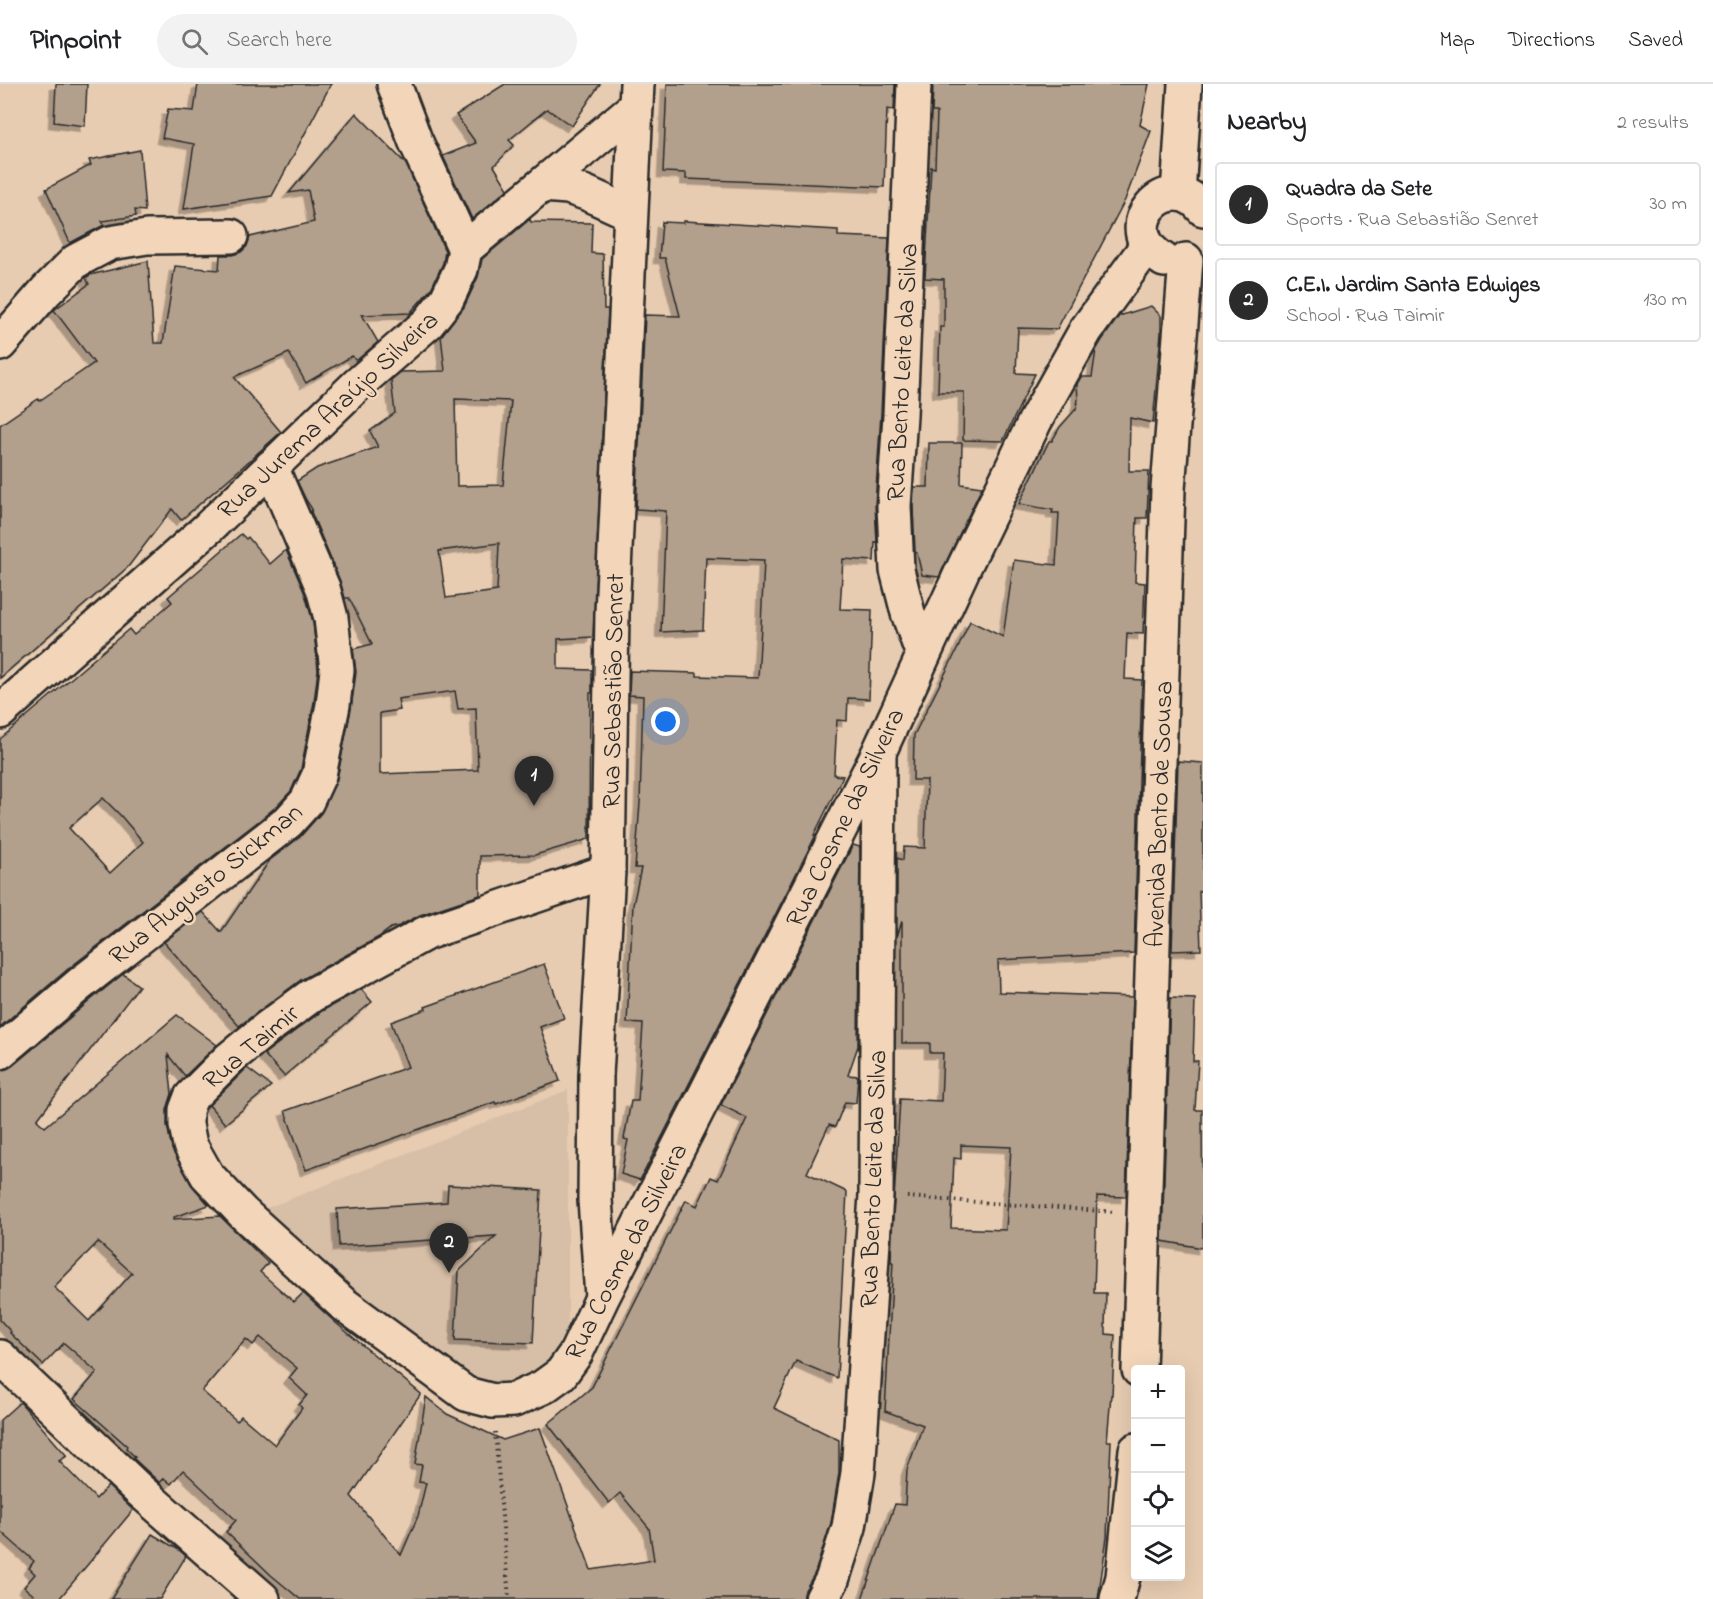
<!DOCTYPE html>
<html lang="en">
<head>
<meta charset="utf-8">
<style>
	body { margin:0; font-family:"Indie Flower",sans-serif; background:#f2f2f2; color:#202124 }
	.controls { position:absolute; right:18px; bottom:18px; display:grid; overflow:hidden; border-radius:6px; box-shadow:0 6px 24px #0002 }
	.controls button { width:54px; height:54px; display:grid; place-items:center; padding:0; border:0; border-bottom:2px solid #e0e0e0; background:#fff; color:#202124; font:30px sans-serif }
	.you { position:absolute; left:666px; top:638px; width:21px; height:21px; margin:-15px; border:4px solid #fff; border-radius:50%; background:#1a73e8; box-shadow:0 0 0 9px #1a73e833 }
	.badge { display:grid; place-items:center; width:39px; height:39px; border-radius:50%; background:#2b2b2b; color:#fff; font-size:20px; font-weight:700 }
	.pin { position:absolute; translate:-50% -50px; filter:drop-shadow(0 2px 3px #0008) }
	.pin::after { content:''; position:absolute; top:32px; width:21px; height:18px; background:inherit; clip-path:polygon(0 0,100% 0,50% 100%) }
	.list { margin:0; padding:0; list-style:none }
	h2 { display:flex; justify-content:space-between; align-items:center; height:78px; margin:0; padding:0 24px; font-size:26px }
	h2 small { font-size:20px; font-weight:400; color:#757577 }
	.list li { display:grid; grid-template-columns:39px 1fr auto; gap:18px; align-items:center; box-sizing:border-box; height:84px; margin:0 12px 12px; padding:0 12px; border:2px solid #e0e0e0; border-radius:6px }
	.list b { display:block; font-size:22px; white-space:nowrap }
	.list p { margin:0; font-size:20px; white-space:nowrap; color:#757577 }
	.list em { font-size:20px; font-style:normal; color:#757577 }
	.icon { flex:none; width:33px; height:33px; fill:none; stroke:currentColor; stroke-width:2; stroke-linecap:round; stroke-linejoin:round }
	.map { position:relative; flex:none; width:1203px; height:1515px; overflow:hidden }
	header { display:flex; align-items:center; gap:36px; box-sizing:border-box; height:84px; padding:0 30px; background:#fff; border-bottom:2px solid #e0e0e0 }
	header strong { font-size:28px }
	nav { display:flex; gap:33px; margin-inline-start:auto; font-size:21px }
	.search { width:420px; height:54px; background:#f2f2f2; display:flex; align-items:center; gap:15px; box-sizing:border-box; padding:0 21px; border-radius:33px; color:#757577; font-size:22px }
	main { display:flex }
	aside { flex:1; background:#fff }
	.map>svg:first-child { display:block }
	.built { fill:#d7bea6 }
	.building { fill:#b29f8c; stroke:#2b2b2b; stroke-width:1.5; fill-rule:evenodd; filter:url(#shadow) }
	.lines { fill:none; stroke-linecap:round; stroke-linejoin:round }
	.minor-casing { stroke:#2b2b2b; stroke-width:38 }
	.path { stroke:#2b2b2b; stroke-width:4; stroke-dasharray:1.5 4.5; stroke-linecap:butt }
	.minor { stroke:#f3d6b9; stroke-width:33 }
	.labels { text-anchor:middle; stroke-width:5; stroke-linejoin:round; paint-order:stroke }
	.street-label { font-size:26px; fill:#2b2b2b; stroke:#f3d6b9 }
</style>
</head>
<body>
<header>
<strong>Pinpoint</strong>
<div class="search"><svg class="icon" aria-label="search" viewBox="0 0 24 24"><circle cx="10" cy="10" r="6"/><path d="M15 15l6 6"/></svg>Search here</div>
<nav><a>Map</a><a>Directions</a><a>Saved</a></nav>
</header>
<main>
<div class="map">
<svg width="1203" height="1515" viewBox="0 0 1203 1515">
	<defs>
		<filter id="shadow"><feDropShadow dx="-5.5" dy="5.5" stdDeviation="0" flood-color="#0004"/></filter>
	</defs>
	<rect width="100%" height="100%" fill="#e7ccb1"/>
	<filter id="ink" filterUnits="userSpaceOnUse"><feTurbulence type="fractalNoise" baseFrequency=".0167" numOctaves="2"/><feDisplacementMap in="SourceGraphic" scale="12" xChannelSelector="R" yChannelSelector="G"/><feConvolveMatrix kernelMatrix="1 2 1 2 8 2 1 2 1" color-interpolation-filters="sRGB"/></filter>
	<g filter="url(#ink)">
		<!-- built -->
		<polygon class="built" points="568,1006 568,1235 566,1250 562,1266 555,1277 515,1310 434,1281 262,1126"/>
		<!-- building -->
		<g class="building">
			<polygon points="56,0 87,0 85,42 54,38"/>
			<polygon points="198,0 331,0 272,112 184,125 194,60 162,54 168,25 194,27"/>
			<polygon points="505,0 600,0 572,42 547,25 509,56 514,61 494,82 508,105 472,135 443,72 476,59 456,31"/>
			<polygon points="667,0 895,0 894,26 887,25 884,103 686,95 686,89 663,88"/>
			<polygon points="933,0 1149,0 1140,41 1151,47 1125,116 1057,245 1018,244 1016,289 1035,290 1003,357 963,356 964,308 938,308 940,243 944,243 944,195 925,194 931,83 935,84 937,28 932,28"/>
			<polygon points="356,29 406,80 445,167 443,179 431,205 410,229 362,231 378,258 356,277 352,272 306,299 289,269 234,293 281,348 239,386 181,436 172,425 128,483 0,594 0,341 38,315 39,317 94,279 54,226 89,200 86,194 90,191 148,177 154,259 163,259 175,182 219,186 220,171 232,171 241,168 247,162 250,153 314,138 308,106 289,109"/>
			<polygon points="140,66 145,127 135,126 136,132 102,137 104,141 70,159 46,105 91,81 89,76"/>
			<path d="M 530,135 L 531,138 L 592,139 L 591,169 L 603,170 L 604,225 L 608,225 L 593,553 L 558,555 L 558,585 L 592,586 L 592,609 L 590,609 L 589,755 L 535,771 L 480,772 L 480,811 L 420,831 L 399,842 L 391,844 L 379,853 L 301,896 L 239,942 L 164,858 L 203,828 L 221,848 L 270,776 L 300,753 L 321,729 L 337,695 L 351,625 L 356,588 L 353,565 L 372,560 L 349,514 L 345,514 L 340,497 L 311,428 L 312,425 L 306,416 L 297,397 L 317,384 L 378,363 L 370,347 L 395,329 L 391,296 L 401,288 L 445,287 L 441,252 L 464,223 L 478,193 L 482,175 ZM 455,315 L 511,317 L 503,401 L 457,402 ZM 499,459 L 497,507 L 446,514 L 439,467 ZM 455,607 L 458,625 L 476,624 L 478,686 L 380,690 L 380,629 L 400,626 L 398,615 Z"/>
			<polygon points="684,137 838,146 838,152 889,154 881,330 875,421 877,458 875,458 874,477 843,475 840,525 872,526 869,615 848,614 847,637 837,636 834,691 843,692 814,751 816,751 640,1096 621,1090 628,1056 624,1055 631,1017 638,1017 643,940 627,939 633,821 641,784 635,784 640,719 643,612 629,611 630,587 697,589 697,592 758,594 761,542 764,476 706,474 703,546 661,548 666,427 636,425 645,231 680,232 665,174 659,174 662,138 684,139"/>
			<path d="M 1151,222 L 1161,232 L 1161,249 L 1153,339 L 1130,334 L 1129,387 L 1149,387 L 1147,434 L 1137,434 L 1135,498 L 1145,499 L 1143,550 L 1127,549 L 1125,595 L 1142,596 L 1134,869 L 998,876 L 999,908 L 1133,913 L 1126,1113 L 1097,1112 L 1094,1209 L 1106,1209 L 1105,1243 L 1106,1244 L 1106,1250 L 1115,1251 L 1112,1311 L 1111,1311 L 1107,1357 L 1111,1357 L 1107,1453 L 1098,1515 L 862,1515 L 895,1420 L 905,1421 L 907,1386 L 923,1341 L 885,1327 L 893,1178 L 891,1178 L 892,1149 L 900,1015 L 941,1017 L 943,969 L 930,969 L 930,959 L 902,959 L 902,837 L 897,853 L 897,774 L 903,776 L 904,763 L 925,764 L 927,696 L 913,696 L 914,651 L 958,564 L 970,537 L 1003,553 L 1014,476 L 1056,481 L 1059,429 L 1052,429 L 1053,426 L 1019,420 L 1049,357 L 1052,357 L 1060,343 L 1076,325 L 1078,316 L 1077,300 L 1081,293 L 1092,293 L 1096,266 L 1102,256 L 1119,232 ZM 961,1061 L 1011,1063 L 1006,1146 L 951,1144 L 954,1074 L 961,1075 Z"/>
			<polygon points="929,359 962,359 961,400 982,403 939,493 922,491 917,469 915,468 913,422 914,403 928,403"/>
			<path d="M 241,450 L 246,455 L 248,453 L 270,480 L 286,466 L 305,510 L 313,538 L 318,586 L 314,618 L 301,685 L 291,707 L 278,721 L 260,736 L 68,885 L 0,943 L 0,655 L 129,545 L 134,551 L 172,518 L 168,513 ZM 103,714 L 121,732 L 143,758 L 110,789 L 69,744 Z"/>
			<polygon points="1178,677 1203,679 1203,807 1199,807 1201,866 1172,867"/>
			<path d="M 853,761 L 860,763 L 858,962 L 848,991 L 858,992 L 856,1019 L 845,1018 L 835,1043 L 829,1041 L 807,1089 L 847,1108 L 837,1294 L 796,1277 L 774,1324 L 839,1356 L 839,1389 L 831,1439 L 815,1489 L 805,1506 L 803,1515 L 300,1515 L 271,1491 L 226,1448 L 236,1436 L 183,1386 L 171,1400 L 164,1394 L 160,1399 L 133,1374 L 135,1373 L 126,1364 L 127,1362 L 74,1315 L 97,1288 L 64,1259 L 43,1281 L 10,1249 L 11,1248 L 0,1236 L 0,986 L 4,986 L 12,982 L 92,915 L 123,890 L 139,902 L 37,1036 L 45,1043 L 177,931 L 217,961 L 185,992 L 168,971 L 172,1010 L 167,1026 L 167,1041 L 172,1065 L 191,1100 L 209,1121 L 174,1133 L 174,1135 L 220,1132 L 268,1179 L 260,1188 L 294,1218 L 303,1209 L 336,1239 L 421,1310 L 351,1412 L 401,1471 L 418,1432 L 426,1399 L 419,1398 L 422,1381 L 415,1380 L 426,1313 L 447,1330 L 503,1356 L 540,1344 L 591,1486 L 654,1476 L 649,1444 L 620,1409 L 609,1419 L 548,1340 L 592,1303 L 686,1116 L 697,1122 L 711,1093 L 718,1096 L 747,1034 L 721,1021 ZM 98,1158 L 132,1189 L 89,1237 L 54,1203 ZM 260,1253 L 297,1284 L 289,1294 L 307,1311 L 299,1321 L 302,1324 L 275,1361 L 241,1332 L 237,1337 L 202,1307 L 246,1255 L 253,1261 Z"/>
			<polygon points="544,880 564,934 540,943 560,997 496,1020 495,1018 306,1086 285,1027 408,983 391,938 426,925 425,923"/>
			<polygon points="361,905 372,918 284,992 264,970 322,927"/>
			<polygon points="1170,914 1195,915 1193,977 1198,977 1195,1026 1202,1026 1203,1164 1162,1157"/>
			<polygon points="247,984 271,1002 225,1040 209,1021"/>
			<polygon points="448,1101 541,1106 533,1259 455,1256 459,1187 496,1152 339,1162 337,1125 447,1118"/>
			<polygon points="20,1318 67,1372 59,1377 96,1415 108,1402 133,1426 59,1515 38,1515 24,1503 35,1490 29,1484 34,1477 0,1447 0,1336"/>
			<polygon points="152,1450 179,1466 186,1472 160,1515 111,1515"/>
		</g>
		<g class="lines">
			<defs>
				<g id="minor">
					<polyline points="394,0 415,56 465,165"/>
					<polyline points="914,0 900,331 894,422 897,486 908,529 923,571"/>
					<polyline points="543,101 568,103 586,109 630,129"/>
					<polyline points="1178,110 1185,0"/>
					<path d="M 1164,176 C 1110,145 1169,81 1203,125"/>
					<polyline points="0,260 46,207 76,177 110,159 147,153 231,152"/>
					<polyline points="0,628 208,444 358,300 428,239 447,215 461,185 465,165 636,22"/>
					<polyline points="608,787 426,849 312,911 267,944 230,974 191,1013 186,1026 186,1041 190,1061 207,1091 243,1129 342,1219 466,1310 493,1317 514,1316 543,1303 561,1290 576,1269 602,1214 879,668 964,483 1035,337 1086,246 1147,162"/>
					<polyline points="0,968 80,900 288,738 307,717 319,691 333,621 337,586 331,534 323,504 271,383"/>
					<polyline points="602,1212 595,1116 596,991 608,787 612,529 637,0"/>
					<polyline points="0,1273 137,1404 263,1515"/>
					<polyline points="1139,1286 1168,405 1186,176"/>
					<polyline points="822,1515 832,1496 849,1443 858,1389 876,1111 879,674"/>
					<polyline points="1117,1515 1123,1493 1136,1366"/>
				</g>
			</defs>
			<!-- minor casing -->
			<use href="#minor" class="minor-casing"/>
			<!-- path -->
			<g class="path">
				<polyline points="907,1113 1115,1128"/>
				<polyline points="495,1348 509,1515"/>
			</g>
			<!-- minor -->
			<use href="#minor" class="minor"/>
		</g>
	</g>
	<g class="labels">
		<!-- street labels -->
		<g class="street-label">
			<text transform="translate(901 288) rotate(-87)" y="9">Rua Bento Leite da Silva</text>
			<text transform="translate(327 330) rotate(-43)" y="9">Rua Jurema Araújo Silveira</text>
			<text transform="translate(612 607) rotate(-89)" y="9">Rua Sebastião Senret</text>
			<text transform="translate(1158 730) rotate(-88)" y="9">Avenida Bento de Sousa</text>
			<text transform="translate(844 733) rotate(-64)" y="9">Rua Cosme da Silveira</text>
			<text transform="translate(205 799) rotate(-39)" y="9">Rua Augusto Sickman</text>
			<text transform="translate(250 962) rotate(-40)" y="9">Rua Taimir</text>
			<text transform="translate(872 1095) rotate(-88)" y="9">Rua Bento Leite da Silva</text>
			<text transform="translate(625 1167) rotate(-63)" y="9">Rua Cosme da Silveira</text>
		</g>
	</g>
</svg>
<div class="controls">
<button>+</button>
<button>−</button>
<button><svg class="icon" aria-label="locate" viewBox="0 0 24 24"><circle cx="12" cy="12" r="6"/><path d="M12 2v4M12 18v4M2 12h4M18 12h4"/></svg></button>
<button><svg class="icon" aria-label="layers" viewBox="0 0 24 24"><path d="M12 4l9 5-9 5-9-5zM3 14l9 5 9-5"/></svg></button>
</div>
<div class="you"></div>
<div class="pin badge" style="left:534px;top:722px">1</div>
<div class="pin badge" style="left:449px;top:1189px">2</div>
</div>
<aside>
<h2>Nearby<small>2 results</small></h2>
<ul class="list">
<li><span class="badge">1</span><div><b>Quadra da Sete</b><p>Sports · Rua Sebastião Senret</p></div><em>30 m</em></li>
<li><span class="badge">2</span><div><b>C.E.I. Jardim Santa Edwiges</b><p>School · Rua Taimir</p></div><em>130 m</em></li>
</ul>
</aside>
</main>
</body>
</html>
